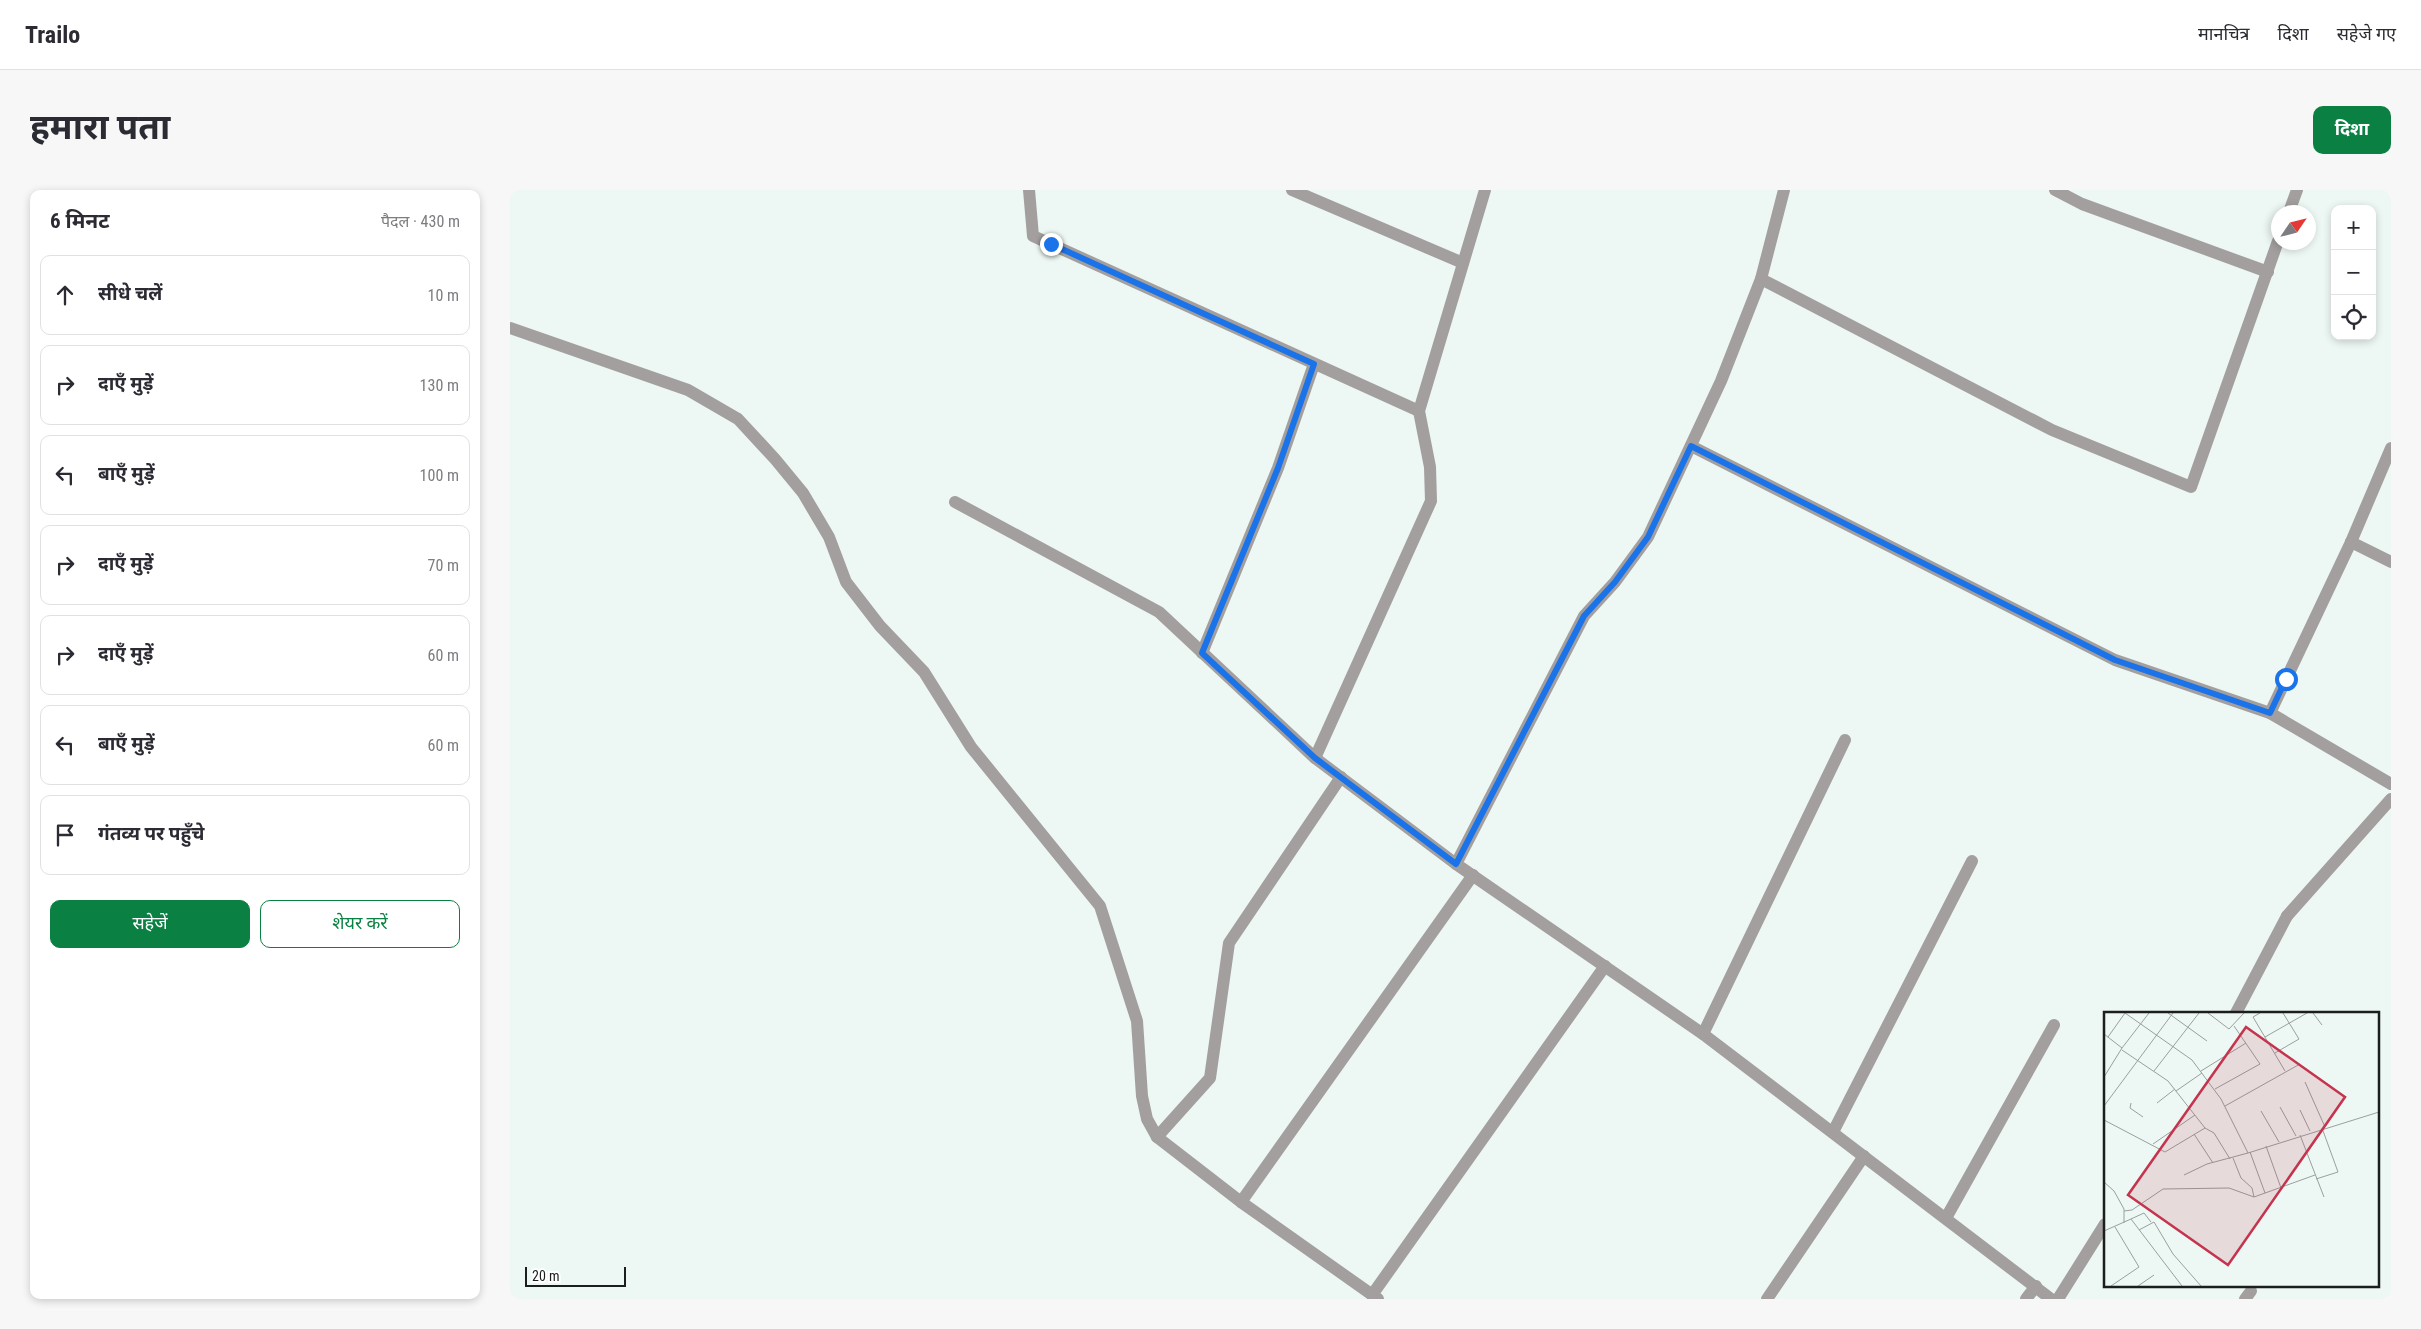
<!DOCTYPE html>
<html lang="hi">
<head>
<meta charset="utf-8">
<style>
	body { margin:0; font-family:"Roboto Condensed","Noto Sans Devanagari",sans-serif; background:#f7f7f7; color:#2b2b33 }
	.controls { position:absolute; right:15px; top:15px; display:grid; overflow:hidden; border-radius:10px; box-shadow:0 2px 8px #0003 }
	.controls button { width:45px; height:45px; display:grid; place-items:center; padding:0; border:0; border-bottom:1px solid #e1e1e2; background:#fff; color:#2b2b33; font:25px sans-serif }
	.compass { position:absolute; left:1761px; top:15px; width:45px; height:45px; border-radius:50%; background:#fff; box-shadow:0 2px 8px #0003; rotate:55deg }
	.scale { position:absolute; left:15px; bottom:12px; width:101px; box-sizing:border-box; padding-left:5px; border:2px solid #1b1e1d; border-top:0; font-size:14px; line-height:18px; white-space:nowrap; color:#1b1e1d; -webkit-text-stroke:4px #fff; paint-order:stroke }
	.stop { position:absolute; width:15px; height:15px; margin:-11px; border:4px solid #1a73e8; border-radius:50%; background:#fff }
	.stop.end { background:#1a73e8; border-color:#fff; box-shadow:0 1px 5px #0008 }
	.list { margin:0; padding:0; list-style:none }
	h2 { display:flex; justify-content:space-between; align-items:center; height:65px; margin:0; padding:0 20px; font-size:21px }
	h2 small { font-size:16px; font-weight:400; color:#7c7c81 }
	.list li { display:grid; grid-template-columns:32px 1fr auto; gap:15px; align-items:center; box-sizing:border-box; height:80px; margin:0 10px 10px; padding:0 10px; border:1px solid #e1e1e2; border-radius:10px }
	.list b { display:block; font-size:19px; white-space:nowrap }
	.list em { font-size:16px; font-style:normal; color:#7c7c81 }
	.actions { display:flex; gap:10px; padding:15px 20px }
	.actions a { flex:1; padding:11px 0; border:1px solid #0b8043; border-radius:10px; text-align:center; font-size:18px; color:#0b8043 }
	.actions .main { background:#0b8043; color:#fff }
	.icon { flex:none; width:28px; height:28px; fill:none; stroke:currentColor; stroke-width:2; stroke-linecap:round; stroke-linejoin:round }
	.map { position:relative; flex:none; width:1881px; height:1109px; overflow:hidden; border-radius:10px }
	header { display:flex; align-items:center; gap:30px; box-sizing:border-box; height:70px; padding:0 25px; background:#fff; border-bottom:1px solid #e1e1e2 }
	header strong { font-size:24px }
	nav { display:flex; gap:28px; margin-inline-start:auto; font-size:18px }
	.intro { display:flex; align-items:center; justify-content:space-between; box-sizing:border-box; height:120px; padding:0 30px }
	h1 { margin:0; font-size:35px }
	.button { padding:12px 22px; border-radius:10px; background:#0b8043; color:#fff; font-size:18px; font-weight:700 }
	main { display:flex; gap:30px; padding:0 30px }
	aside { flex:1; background:#fff; border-radius:10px; box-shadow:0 2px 8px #0003 }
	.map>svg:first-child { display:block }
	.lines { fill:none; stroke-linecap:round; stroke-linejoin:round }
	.lane { stroke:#a39f9f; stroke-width:12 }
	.street { stroke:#a39f9f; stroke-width:12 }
	.route { stroke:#1a73e8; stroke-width:6 }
	.inset-road { fill:none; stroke:#99a09e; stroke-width:1 }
	.view { fill:#c4344e; fill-opacity:0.15; stroke:#c4344e; stroke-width:2.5 }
	.inset-edge { fill:none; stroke:#1b1e1d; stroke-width:2.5 }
</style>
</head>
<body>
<header>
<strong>Trailo</strong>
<nav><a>मानचित्र</a><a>दिशा</a><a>सहेजे गए</a></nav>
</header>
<div class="intro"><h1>हमारा पता</h1><a class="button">दिशा</a></div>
<main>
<aside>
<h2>6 मिनट<small>पैदल · 430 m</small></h2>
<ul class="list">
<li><svg class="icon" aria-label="ahead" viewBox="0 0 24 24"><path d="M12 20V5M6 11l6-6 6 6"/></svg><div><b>सीधे चलें</b></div><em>10 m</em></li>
<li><svg class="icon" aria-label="right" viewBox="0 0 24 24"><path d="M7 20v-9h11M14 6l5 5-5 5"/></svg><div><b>दाएँ मुड़ें</b></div><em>130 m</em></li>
<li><svg class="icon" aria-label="left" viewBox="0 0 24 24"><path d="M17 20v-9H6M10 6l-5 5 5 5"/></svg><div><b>बाएँ मुड़ें</b></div><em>100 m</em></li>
<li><svg class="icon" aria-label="right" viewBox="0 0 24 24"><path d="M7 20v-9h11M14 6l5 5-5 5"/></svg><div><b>दाएँ मुड़ें</b></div><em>70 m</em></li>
<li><svg class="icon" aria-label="right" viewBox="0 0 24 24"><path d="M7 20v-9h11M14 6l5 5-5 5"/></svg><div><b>दाएँ मुड़ें</b></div><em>60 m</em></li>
<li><svg class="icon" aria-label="left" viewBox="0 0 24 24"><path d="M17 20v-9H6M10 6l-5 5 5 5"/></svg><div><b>बाएँ मुड़ें</b></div><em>60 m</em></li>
<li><svg class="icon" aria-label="arrive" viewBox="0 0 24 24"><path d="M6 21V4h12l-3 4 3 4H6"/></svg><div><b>गंतव्य पर पहुँचे</b></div></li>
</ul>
<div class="actions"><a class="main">सहेजें</a><a>शेयर करें</a></div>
</aside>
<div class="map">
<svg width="1881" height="1109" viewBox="0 0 1881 1109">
	<rect width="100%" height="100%" fill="#edf7f4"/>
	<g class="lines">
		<!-- lane -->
		<g class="lane">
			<polyline points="1777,726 1881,609"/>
			<polyline points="1735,1109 1741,1101"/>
		</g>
		<!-- street -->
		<g class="street">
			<polyline points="519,0 523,46 909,221"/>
			<polyline points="782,0 953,73"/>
			<polyline points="1274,0 1251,89 1211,191 1138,347 1105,392 1074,426 946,674 1193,844 1541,1109"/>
			<polyline points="1545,0 1572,14 1758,82"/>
			<polyline points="1779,22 1787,0"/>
			<polyline points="1251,89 1542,240 1681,297 1768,51"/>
			<polyline points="0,138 178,200 228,229 265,269 293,303 319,347 336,392 370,436 414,482 461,557 590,716 627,831 632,906 637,929 647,947 731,1012 868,1109"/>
			<polyline points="1181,256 1605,470 1760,523 1881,594"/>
			<polyline points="445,312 649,422 805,568 946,674"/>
			<polyline points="1841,352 1881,372"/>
			<polyline points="692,463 768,278 804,174"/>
			<polyline points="1760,523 1841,352 1881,258"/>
			<polyline points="805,568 921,311 920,277 909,221 975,0"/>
			<polyline points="1726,823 1777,726"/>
			<polyline points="1193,844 1335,550"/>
			<polyline points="1323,942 1462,671"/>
			<polyline points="647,947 700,888 719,753 831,587"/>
			<polyline points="731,1012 963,685"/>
			<polyline points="1436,1028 1544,835"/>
			<polyline points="862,1105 1095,776"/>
			<polyline points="1257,1109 1354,966"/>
			<polyline points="1516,1109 1526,1096"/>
			<polyline points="1548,1109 1595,1034"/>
		</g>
	</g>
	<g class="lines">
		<!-- route -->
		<polyline class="route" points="541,54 804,174 768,278 692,463 805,568 946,674 1074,426 1105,392 1138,347 1181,256 1605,470 1760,523 1776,489"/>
	</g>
	<!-- overview -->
	<g transform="translate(1594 822)">
		<rect width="275" height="275" fill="#edf7f4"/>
		<path class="inset-road" d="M 64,1 L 103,29M 104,1 L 125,17 L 140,1M 156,1 L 149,5 L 181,59M 209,1 L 218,13M 0,22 L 18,36 L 0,65M 4,25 L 21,1 L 88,48 L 117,87 L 144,141 L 275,100M 161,25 L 203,1M 18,36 L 45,1M 18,38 L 64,69 L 101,116 L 110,121 L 126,147M 171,41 L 195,27 L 179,1M 50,59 L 95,1M 97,59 L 142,31M 201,70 L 221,115M 111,77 L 156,52 L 130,14M 72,79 L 98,61M 27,91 L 26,96 L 39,105M 53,91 L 71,77M 0,94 L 69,1M 121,94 L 196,52M 176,95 L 192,124M 196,98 L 206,119M 157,99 L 175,130M 0,108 L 61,140 L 101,116M 90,122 L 109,151M 196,123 L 220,185M 49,132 L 91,103M 162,134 L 177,176M 146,140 L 161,181M 129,146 L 137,166 L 148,176 L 150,185M 80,163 L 103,152 L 144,141M 212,167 L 234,160 L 218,116M 0,170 L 10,179 L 20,197 L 20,211M 20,199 L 28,198 L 59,177 L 125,176 L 150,185 L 211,163M 27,207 L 40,201 L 47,210M 35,218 L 50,210 L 69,242 L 97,274M 0,219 L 27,207 L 78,274M 7,274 L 35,255 L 11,215M 34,274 L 50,263"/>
		<path class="view" d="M 142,15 L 241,85 L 124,253 L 24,183 Z"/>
		<rect width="275" height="275" class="inset-edge"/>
	</g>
</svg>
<div class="controls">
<button>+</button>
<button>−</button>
<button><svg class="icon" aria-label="locate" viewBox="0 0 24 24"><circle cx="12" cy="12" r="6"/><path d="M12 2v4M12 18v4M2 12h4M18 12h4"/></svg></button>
</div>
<svg class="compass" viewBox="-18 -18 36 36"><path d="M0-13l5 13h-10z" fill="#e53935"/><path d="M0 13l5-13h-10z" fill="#7c7c81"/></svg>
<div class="scale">20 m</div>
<div class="stop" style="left:1776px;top:489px"></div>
<div class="stop end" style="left:541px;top:54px"></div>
</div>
</main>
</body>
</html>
